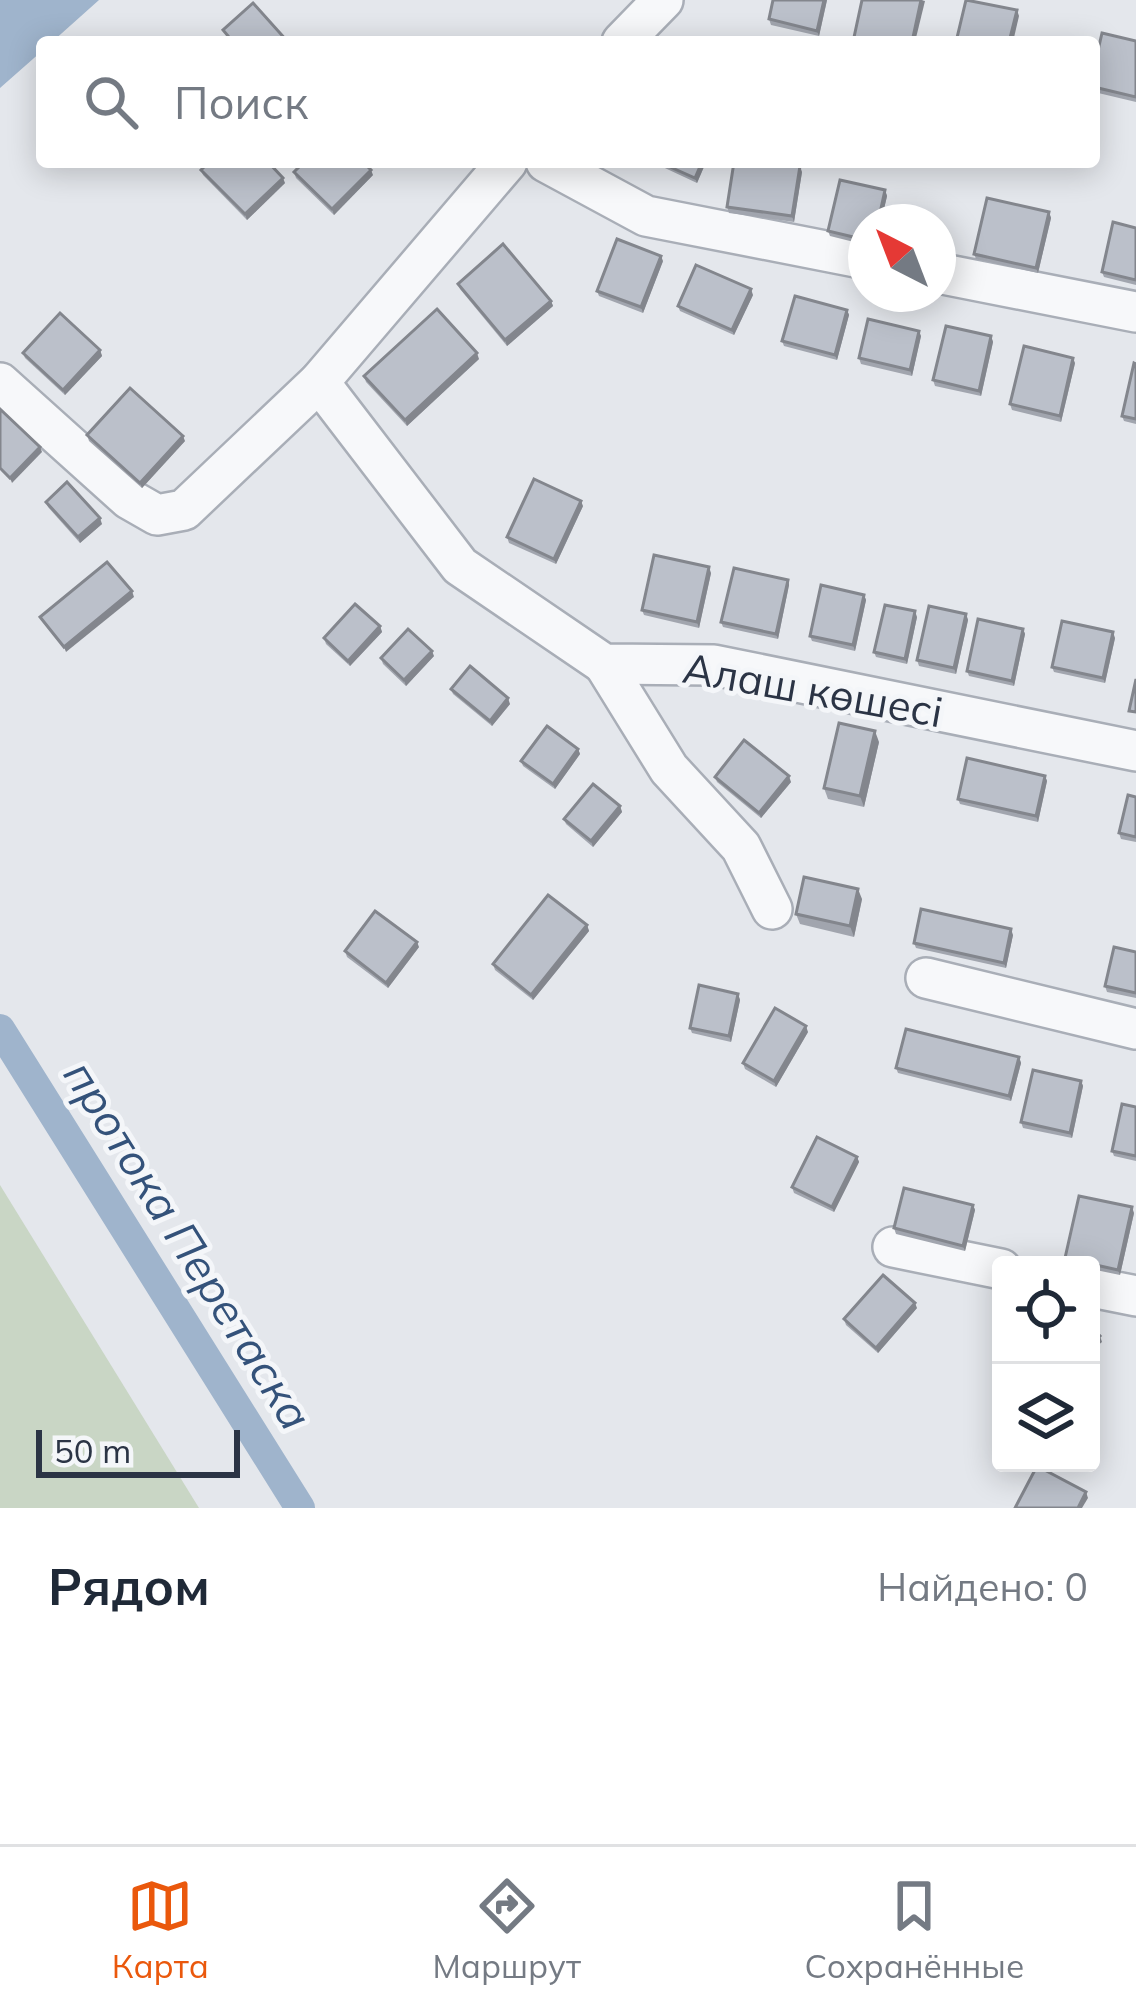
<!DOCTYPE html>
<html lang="ru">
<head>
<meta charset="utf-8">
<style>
	body { margin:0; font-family:Mulish,sans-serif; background:#f6f6f7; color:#1f2937 }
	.controls { position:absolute; right:36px; bottom:36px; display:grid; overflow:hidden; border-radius:12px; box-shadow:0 6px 30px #0003 }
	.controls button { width:108px; height:108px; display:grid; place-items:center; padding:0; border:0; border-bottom:3px solid #e0e1e3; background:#fff; color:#1f2937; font:60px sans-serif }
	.compass { position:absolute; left:848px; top:204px; width:108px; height:108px; border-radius:50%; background:#fff; box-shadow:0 6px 30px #0003; rotate:318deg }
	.scale { position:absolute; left:36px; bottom:30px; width:204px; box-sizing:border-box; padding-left:12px; border:6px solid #2b3445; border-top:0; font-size:33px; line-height:42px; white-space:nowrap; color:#2b3445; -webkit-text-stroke:9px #f4f6f9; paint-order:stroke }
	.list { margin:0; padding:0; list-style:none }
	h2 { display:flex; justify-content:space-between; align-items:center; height:156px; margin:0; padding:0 48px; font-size:51px }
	h2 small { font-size:39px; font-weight:400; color:#747a83 }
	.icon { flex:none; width:66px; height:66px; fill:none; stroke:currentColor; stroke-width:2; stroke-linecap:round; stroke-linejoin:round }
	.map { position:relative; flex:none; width:1136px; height:1508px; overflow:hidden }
	.search { position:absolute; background:#fff; box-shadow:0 6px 30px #0003; left:36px; right:36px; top:36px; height:132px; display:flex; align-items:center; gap:30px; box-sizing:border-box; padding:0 42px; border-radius:12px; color:#747a83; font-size:45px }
	.sheet { height:336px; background:#fff }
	nav { display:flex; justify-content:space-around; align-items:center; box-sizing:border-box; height:168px; border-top:3px solid #e0e1e3; background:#fff; font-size:33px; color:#747a83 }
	nav a { display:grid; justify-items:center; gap:6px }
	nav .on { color:#ea580c }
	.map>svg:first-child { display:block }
	.green { fill:#c9d6c5 }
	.water { fill:#9fb4cc }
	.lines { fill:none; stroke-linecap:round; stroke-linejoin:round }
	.canal { stroke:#9fb4cc; stroke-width:30 }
	.minor-casing { stroke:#a9aeb7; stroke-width:44 }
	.minor { stroke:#f7f8fa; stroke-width:39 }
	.wall { fill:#a1a5ae }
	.shaded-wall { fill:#83868d }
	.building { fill:#bbc0ca; stroke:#83868d; stroke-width:3 }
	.labels { text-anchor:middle; stroke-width:10; stroke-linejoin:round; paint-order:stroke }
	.street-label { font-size:42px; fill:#2b3445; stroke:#f4f6f9 }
	.water-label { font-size:45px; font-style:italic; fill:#34527a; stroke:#f4f6f9 }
</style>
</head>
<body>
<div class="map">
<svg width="1136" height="1508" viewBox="0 0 1136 1508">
	<rect width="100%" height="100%" fill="#e4e7ec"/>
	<!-- green -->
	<polygon class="green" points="0,1185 199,1508 0,1508"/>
	<!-- water -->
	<polygon class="water" points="0,0 99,0 52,42 42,42 42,51 0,88"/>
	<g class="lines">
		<!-- canal -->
		<polyline class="canal" points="0,1029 300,1508"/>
		<defs>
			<g id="minor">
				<polyline points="622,42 663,0"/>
				<polyline points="546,162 646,216 866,259"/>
				<polyline points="938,273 1136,312"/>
				<polyline points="319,382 460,566 604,664 714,665 1136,751"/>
				<polyline points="0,383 129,499 157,515 184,510 319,382 507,162"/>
				<polyline points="604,664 669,769 741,847 772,909"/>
				<polyline points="926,978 1136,1029"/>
				<polyline points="893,1247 1001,1269"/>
				<polyline points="1091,1287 1136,1296"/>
			</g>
		</defs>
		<!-- minor casing -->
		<use href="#minor" class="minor-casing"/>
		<!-- minor -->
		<use href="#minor" class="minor"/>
	</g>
	<!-- wall -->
	<g class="wall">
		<polygon points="827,0 819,36 771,25 769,19"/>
		<polygon points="1136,41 1136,102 1094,92 1094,68"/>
		<polygon points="652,162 706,162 697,183"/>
		<polygon points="201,170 285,183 247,220 203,175"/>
		<polygon points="294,172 373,175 334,215 296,178"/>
		<polygon points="802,172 794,222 729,213 727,207"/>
		<polygon points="885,190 887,196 881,222 866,222 866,245 830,236 828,231"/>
		<polygon points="1049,212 1051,218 1038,273 976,259 974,254"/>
		<polygon points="1136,228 1136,285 1104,277 1102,272"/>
		<polygon points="663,261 643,313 599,296 597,291"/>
		<polygon points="458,284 551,301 553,306 507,346 460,289"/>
		<polygon points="753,295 734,335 680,311 678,306"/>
		<polygon points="847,310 849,315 837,360 784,346 782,341"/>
		<polygon points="921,336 912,376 861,364 859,358"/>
		<polygon points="991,336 993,342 981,396 935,386 933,380"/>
		<polygon points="100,350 102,356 65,395 25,358 23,353"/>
		<polygon points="479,359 407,426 366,382 364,376"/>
		<polygon points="1075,363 1061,422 1012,410 1010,404"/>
		<polygon points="1136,364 1136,424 1124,421 1122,416"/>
		<polygon points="87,435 185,441 142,488 89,441"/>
		<polygon points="46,502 102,524 80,543 48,507"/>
		<polygon points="583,506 556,564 509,543 507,537"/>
		<polygon points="711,573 699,628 644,615 642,610"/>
		<polygon points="788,580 789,585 778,639 723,627 721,622"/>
		<polygon points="864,595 866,600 855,651 812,641 810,636"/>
		<polygon points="966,614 968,620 956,674 919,666 917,660"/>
		<polygon points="917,617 907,664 876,657 874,652"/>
		<polygon points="380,626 382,632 350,666 326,644 324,638"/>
		<polygon points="1023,629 1025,634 1014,686 969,676 967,671"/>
		<polygon points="1115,638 1105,683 1054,672 1052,667"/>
		<polygon points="434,656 406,686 383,664 381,658"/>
		<polygon points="451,689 510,704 492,726 453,694"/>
		<polygon points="879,742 864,807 828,799 824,788"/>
		<polygon points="578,749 580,754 555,789 523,766 521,761"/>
		<polygon points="1045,776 1047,781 1038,822 960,804 958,799"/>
		<polygon points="715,777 791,782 761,818 717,782"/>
		<polygon points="1136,797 1136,842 1121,839 1119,833"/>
		<polygon points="620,806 622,812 593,847 566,824 564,819"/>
		<polygon points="862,899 854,937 800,924 796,914"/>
		<polygon points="587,925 589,931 533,1000 495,970 493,964"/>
		<polygon points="1013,935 1006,968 916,948 914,943"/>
		<polygon points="419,947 388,988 347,957 345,951"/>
		<polygon points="1136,952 1136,998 1107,992 1105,986"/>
		<polygon points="738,994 740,1000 731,1042 692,1033 690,1028"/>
		<polygon points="808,1032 776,1087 745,1069 743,1063"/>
		<polygon points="1019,1057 1021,1063 1011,1101 898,1073 896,1068"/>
		<polygon points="1081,1081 1083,1086 1072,1138 1023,1128 1021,1122"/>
		<polygon points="1136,1107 1136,1161 1114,1156 1112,1151"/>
		<polygon points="857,1157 859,1162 834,1212 794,1193 792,1187"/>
		<polygon points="973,1205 975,1210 965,1251 896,1234 894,1228"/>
		<polygon points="1134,1213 1120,1275 1091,1269 1091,1265 1067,1263 1065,1258"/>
		<polygon points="917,1308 878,1353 846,1325 844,1319"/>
	</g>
	<!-- shaded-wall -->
	<g class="shaded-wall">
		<polygon points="824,0 827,0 819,36 817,31"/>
		<polygon points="921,0 925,1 915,42 912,42"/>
		<polygon points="1017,10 1019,16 1013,42 1009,42"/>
		<polygon points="702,162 706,162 697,183 695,178"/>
		<polygon points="800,166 802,172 794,222 792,216"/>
		<polygon points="371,170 373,175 334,215 332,209"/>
		<polygon points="283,178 285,183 247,220 245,214"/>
		<polygon points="885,190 887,196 881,222 878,222"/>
		<polygon points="1049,212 1051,218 1038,273 1036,268"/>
		<polygon points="661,256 663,261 643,313 641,307"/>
		<polygon points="751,289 753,295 734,335 732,330"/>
		<polygon points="551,301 553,306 507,346 505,340"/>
		<polygon points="847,310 849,315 837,360 835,355"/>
		<polygon points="919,331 921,336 912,376 910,370"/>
		<polygon points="991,336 993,342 981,396 979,391"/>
		<polygon points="100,350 102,356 65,395 63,390"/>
		<polygon points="477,353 479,359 407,426 405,420"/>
		<polygon points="1073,358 1075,363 1061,422 1060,416"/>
		<polygon points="183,436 185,441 142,488 140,483"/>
		<polygon points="40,447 42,452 12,483 10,478"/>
		<polygon points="581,501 583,506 556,564 554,559"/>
		<polygon points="100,518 102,524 80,543 78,537"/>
		<polygon points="709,567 711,573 699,628 697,622"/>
		<polygon points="788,580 789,585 778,639 776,634"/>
		<polygon points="132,591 134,597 66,652 64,647"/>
		<polygon points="864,595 866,600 855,651 853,645"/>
		<polygon points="915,611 917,617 907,664 905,659"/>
		<polygon points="966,614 968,620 956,674 954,668"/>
		<polygon points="380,626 382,632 350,666 348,661"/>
		<polygon points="1023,629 1025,634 1014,686 1012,681"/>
		<polygon points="1113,632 1115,638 1105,683 1103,678"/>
		<polygon points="432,651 434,656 406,686 404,680"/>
		<polygon points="508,698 510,704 492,726 490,721"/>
		<polygon points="875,731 879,742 864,807 860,796"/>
		<polygon points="578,749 580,754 555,789 553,784"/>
		<polygon points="789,776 791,782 761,818 759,813"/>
		<polygon points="1045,776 1047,781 1038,822 1036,816"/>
		<polygon points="620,806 622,812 593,847 591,841"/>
		<polygon points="858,889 862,899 854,937 850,926"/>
		<polygon points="587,925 589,931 533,1000 531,995"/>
		<polygon points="1011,929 1013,935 1006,968 1004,963"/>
		<polygon points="417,942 419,947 388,988 386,983"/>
		<polygon points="738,994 740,1000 731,1042 729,1036"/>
		<polygon points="806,1026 808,1032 776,1087 774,1081"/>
		<polygon points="1019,1057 1021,1063 1011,1101 1009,1096"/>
		<polygon points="1081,1081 1083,1086 1072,1138 1070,1133"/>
		<polygon points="857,1157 859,1162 834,1212 832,1207"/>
		<polygon points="973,1205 975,1210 965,1251 963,1246"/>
		<polygon points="1132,1207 1134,1213 1120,1275 1118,1270"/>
		<polygon points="915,1303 917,1308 878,1353 876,1348"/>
		<polygon points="1100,1336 1102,1342 1091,1351 1091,1344"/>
		<polygon points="1086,1492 1088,1498 1082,1508 1078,1508"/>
	</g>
	<!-- building -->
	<g class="building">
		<polygon points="773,0 824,0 817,31 769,19"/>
		<polygon points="862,0 921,0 912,42 853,42"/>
		<polygon points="966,0 1017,10 1009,42 956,42"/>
		<polygon points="253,3 288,42 233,42 223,30"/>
		<polygon points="1102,33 1136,41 1136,97 1094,87 1094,68"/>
		<polygon points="209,162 268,162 283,178 245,214 201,170"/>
		<polygon points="304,162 363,162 371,170 332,209 294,172"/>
		<polygon points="659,162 702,162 695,178"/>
		<polygon points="734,162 770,162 800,166 792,216 727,207"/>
		<polygon points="840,180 885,190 878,222 866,222 866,240 828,231"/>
		<polygon points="987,198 1049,212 1036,268 974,254"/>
		<polygon points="1113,222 1136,228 1136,280 1102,272"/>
		<polygon points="617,239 661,256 641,307 597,291"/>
		<polygon points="503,244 551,301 505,340 458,284"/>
		<polygon points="696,265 751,289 732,330 678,306"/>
		<polygon points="795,296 847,310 835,355 782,341"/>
		<polygon points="437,309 477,353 405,420 364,376"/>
		<polygon points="60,313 100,350 63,390 23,353"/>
		<polygon points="868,319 919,331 910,370 859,358"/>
		<polygon points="946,326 991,336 979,391 933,380"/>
		<polygon points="1024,346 1073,358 1060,416 1010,404"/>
		<polygon points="1134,363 1136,364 1136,419 1122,416"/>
		<polygon points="130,388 183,436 140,483 87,435"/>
		<polygon points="0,409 40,447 10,478 0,468"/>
		<polygon points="534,479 581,501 554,559 507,537"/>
		<polygon points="67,482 100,518 78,537 46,502"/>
		<polygon points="654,555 709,567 697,622 642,610"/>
		<polygon points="107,562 132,591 64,647 40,617"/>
		<polygon points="734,568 788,580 776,634 721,622"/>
		<polygon points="821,585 864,595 853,645 810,636"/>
		<polygon points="355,604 380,626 348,661 324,638"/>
		<polygon points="885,605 915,611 905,659 874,652"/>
		<polygon points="929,606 966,614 954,668 917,660"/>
		<polygon points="978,619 1023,629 1012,681 967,671"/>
		<polygon points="1062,621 1113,632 1103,678 1052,667"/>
		<polygon points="408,629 432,651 404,680 381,658"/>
		<polygon points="470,666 508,698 490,721 451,689"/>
		<polygon points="1136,679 1136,712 1129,711"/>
		<polygon points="839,723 875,731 860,796 824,788"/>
		<polygon points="547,726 578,749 553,784 521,761"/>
		<polygon points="744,740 789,776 759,813 715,777"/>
		<polygon points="967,758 1045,776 1036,816 958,799"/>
		<polygon points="593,784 620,806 591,841 564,819"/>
		<polygon points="1128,795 1136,797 1136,837 1119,833"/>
		<polygon points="804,877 858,889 850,926 796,914"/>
		<polygon points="548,895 587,925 531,995 493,964"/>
		<polygon points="921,909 1011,929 1004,963 914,943"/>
		<polygon points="375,911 417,942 386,983 345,951"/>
		<polygon points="1114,947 1136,952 1136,993 1105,986"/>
		<polygon points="699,985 738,994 729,1036 690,1028"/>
		<polygon points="775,1008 806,1026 774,1081 743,1063"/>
		<polygon points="906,1029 1019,1057 1009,1096 896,1068"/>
		<polygon points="1033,1070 1081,1081 1070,1133 1021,1122"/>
		<polygon points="1122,1104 1136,1107 1136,1156 1112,1151"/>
		<polygon points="817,1137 857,1157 832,1207 792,1187"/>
		<polygon points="904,1188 973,1205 963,1246 894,1228"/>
		<polygon points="1079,1196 1132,1207 1118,1270 1065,1258"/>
		<polygon points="883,1275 915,1303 876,1348 844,1319"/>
		<polygon points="1091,1327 1100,1336 1091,1344"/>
		<polygon points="1037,1466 1086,1492 1078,1508 1015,1508"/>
	</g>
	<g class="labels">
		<!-- street labels -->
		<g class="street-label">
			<text transform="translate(813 690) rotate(10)" y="15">Алаш көшесі</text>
		</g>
		<!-- water labels -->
		<g class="water-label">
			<text transform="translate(188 1245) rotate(58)" y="16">протока Перетаска</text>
		</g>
	</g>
</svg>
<div class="controls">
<button><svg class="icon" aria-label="locate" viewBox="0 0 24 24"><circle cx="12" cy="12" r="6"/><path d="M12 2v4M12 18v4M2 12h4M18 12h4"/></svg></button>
<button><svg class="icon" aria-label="layers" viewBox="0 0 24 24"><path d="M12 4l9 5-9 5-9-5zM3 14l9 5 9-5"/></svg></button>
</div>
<svg class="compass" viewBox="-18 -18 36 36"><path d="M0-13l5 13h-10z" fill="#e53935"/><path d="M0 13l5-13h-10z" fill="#747a83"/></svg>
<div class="scale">50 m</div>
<div class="search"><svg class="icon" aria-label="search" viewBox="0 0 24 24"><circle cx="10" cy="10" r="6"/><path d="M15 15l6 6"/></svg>Поиск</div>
</div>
<section class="sheet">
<h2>Рядом<small>Найдено: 0</small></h2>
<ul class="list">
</ul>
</section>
<nav>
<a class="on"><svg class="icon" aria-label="map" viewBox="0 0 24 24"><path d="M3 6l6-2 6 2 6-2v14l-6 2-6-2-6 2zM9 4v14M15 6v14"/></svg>Карта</a>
<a><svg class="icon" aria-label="directions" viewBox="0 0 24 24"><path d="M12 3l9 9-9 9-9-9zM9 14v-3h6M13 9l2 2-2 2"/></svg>Маршрут</a>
<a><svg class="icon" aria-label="saved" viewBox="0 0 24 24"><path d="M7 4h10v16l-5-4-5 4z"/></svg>Сохранённые</a>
</nav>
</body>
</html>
